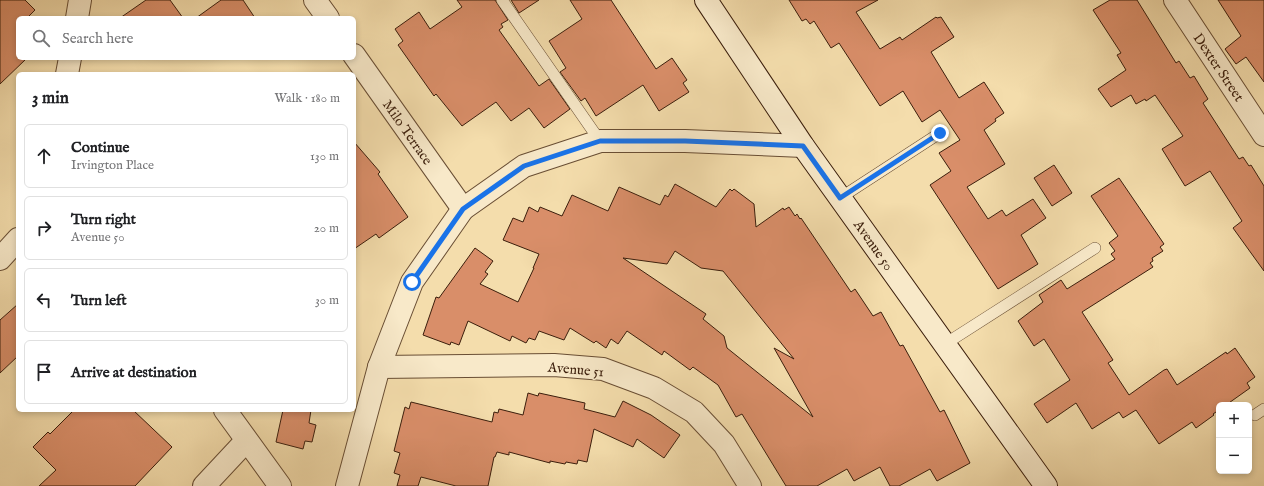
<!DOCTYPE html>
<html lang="en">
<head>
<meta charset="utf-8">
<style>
	body { margin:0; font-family:"IM FELL English",serif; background:#f2f2f2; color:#202124 }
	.controls { position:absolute; right:12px; bottom:12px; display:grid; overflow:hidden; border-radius:6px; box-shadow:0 2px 6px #0003 }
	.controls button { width:36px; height:36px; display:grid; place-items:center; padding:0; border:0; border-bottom:1px solid #e0e0e0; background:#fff; color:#202124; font:20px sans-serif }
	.stop { position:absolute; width:12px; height:12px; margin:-9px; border:3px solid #1a73e8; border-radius:50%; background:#fff }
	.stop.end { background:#1a73e8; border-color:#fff; box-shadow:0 1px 4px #0008 }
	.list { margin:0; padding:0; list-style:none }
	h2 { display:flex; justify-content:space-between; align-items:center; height:52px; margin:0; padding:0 16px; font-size:17px }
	h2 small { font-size:13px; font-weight:400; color:#757577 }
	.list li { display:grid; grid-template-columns:26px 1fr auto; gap:12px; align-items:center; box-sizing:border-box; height:64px; margin:0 8px 8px; padding:0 8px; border:1px solid #e0e0e0; border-radius:6px }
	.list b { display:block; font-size:15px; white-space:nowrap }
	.list p { margin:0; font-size:13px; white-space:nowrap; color:#757577 }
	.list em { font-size:13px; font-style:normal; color:#757577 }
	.icon { flex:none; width:22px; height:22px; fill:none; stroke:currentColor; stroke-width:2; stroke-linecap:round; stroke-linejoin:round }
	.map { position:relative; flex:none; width:1264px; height:486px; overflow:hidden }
	.search { position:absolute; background:#fff; box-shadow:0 2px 6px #0003; left:16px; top:16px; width:340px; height:44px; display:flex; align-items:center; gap:10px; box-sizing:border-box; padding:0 14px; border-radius:6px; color:#757577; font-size:15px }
	.panel { position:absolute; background:#fff; box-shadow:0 2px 6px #0003; left:16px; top:72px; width:340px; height:340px; border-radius:6px }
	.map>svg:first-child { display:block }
	.building { fill:#d98e69; stroke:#3b1e0c; fill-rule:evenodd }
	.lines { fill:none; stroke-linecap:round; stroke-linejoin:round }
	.lane-casing { stroke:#694e34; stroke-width:12 }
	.street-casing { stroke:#694e34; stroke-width:24 }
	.secondary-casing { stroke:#3b1e0c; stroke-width:24 }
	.lane { stroke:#f8e9c9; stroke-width:11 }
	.street { stroke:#f8e9c9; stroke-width:22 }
	.secondary { stroke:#f8e9c9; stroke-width:22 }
	.route { stroke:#1a73e8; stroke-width:5 }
	.labels { text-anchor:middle; stroke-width:3; stroke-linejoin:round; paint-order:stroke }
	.street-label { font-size:14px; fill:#3b1e0c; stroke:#f8e9c9 }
</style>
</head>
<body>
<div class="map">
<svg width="1264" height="486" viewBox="0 0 1264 486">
	<rect width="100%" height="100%" fill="#f4ddac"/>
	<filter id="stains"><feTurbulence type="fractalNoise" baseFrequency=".005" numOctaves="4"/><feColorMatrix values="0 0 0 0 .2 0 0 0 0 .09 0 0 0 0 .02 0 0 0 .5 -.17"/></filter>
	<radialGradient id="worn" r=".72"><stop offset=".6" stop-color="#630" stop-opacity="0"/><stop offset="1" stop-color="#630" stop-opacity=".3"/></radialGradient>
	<!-- building -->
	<g class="building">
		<polygon points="0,0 25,0 35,10 27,18 18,18 18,58 26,59 0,84"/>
		<polygon points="146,0 170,0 183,18 120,18"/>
		<polygon points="221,0 243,0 255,18 196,18"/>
		<polygon points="457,0 495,0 508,20 501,24 503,27 499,30 539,86 549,79 570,109 544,128 529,108 511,121 496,102 462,126 436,94 434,96 398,45 403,41 395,29 419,12 430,29 462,7"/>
		<polygon points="511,0 539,0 519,13"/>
		<polygon points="570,0 611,0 656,69 672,58 687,80 683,83 689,92 659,111 643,85 596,116 585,98 581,101 560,72 566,68 549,41 582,19"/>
		<polygon points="789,0 878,0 856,12 880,49 900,37 902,40 936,17 937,18 941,17 954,37 931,52 959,98 984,82 1004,113 995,119 996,121 984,130 1005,164 967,187 988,219 1002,210 1006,216 1033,199 1046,218 1021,235 1038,264 998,289 930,185 951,171 939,153 960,140 940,110 922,122 903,91 880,106 839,43 831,48 814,21 810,24 806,19 802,21"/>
		<polygon points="1110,0 1137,0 1176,63 1179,61 1190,78 1194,76 1208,99 1203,103 1239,159 1243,157 1249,166 1251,165 1264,186 1264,271 1233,228 1242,221 1210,171 1185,186 1162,149 1183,136 1155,95 1146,101 1145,99 1136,104 1131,95 1111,107 1098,89 1126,70 1117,55 1121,53 1093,10"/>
		<polygon points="1218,0 1264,0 1264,82 1246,57 1236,64 1225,49 1241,36"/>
		<polygon points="354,142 380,172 378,174 408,217 379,238 376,234 354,249"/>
		<polygon points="1054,165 1072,193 1052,206 1034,178"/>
		<polygon points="1119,178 1164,244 1160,247 1163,251 1152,258 1153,261 1150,263 1153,267 1082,312 1113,360 1108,363 1129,395 1164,370 1167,369 1177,385 1226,352 1227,354 1235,348 1255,377 1247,383 1250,388 1226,405 1219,405 1219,410 1213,414 1214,415 1196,428 1192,422 1159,444 1136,410 1123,418 1119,412 1092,429 1076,403 1047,423 1034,404 1070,380 1044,339 1034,346 1018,321 1043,302 1039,295 1061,280 1067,289 1115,259 1111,254 1115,251 1109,243 1118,236 1091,196"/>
		<path d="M 675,184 L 716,207 L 730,189 L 732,191 L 734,189 L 754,204 L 756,227 L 783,208 L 784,210 L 789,207 L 795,216 L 797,214 L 800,219 L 801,218 L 851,292 L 855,289 L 873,316 L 881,312 L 900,346 L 903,345 L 940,412 L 944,410 L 970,463 L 937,481 L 930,469 L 899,486 L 890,486 L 880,467 L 854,481 L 847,469 L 817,486 L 786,486 L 742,414 L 736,417 L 718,385 L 693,367 L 690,370 L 664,351 L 662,355 L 627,331 L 618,344 L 611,339 L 606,348 L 596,341 L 594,343 L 570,328 L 564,340 L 539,331 L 535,340 L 529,338 L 526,343 L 512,336 L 510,341 L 468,321 L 459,345 L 451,342 L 450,345 L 423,335 L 436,297 L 439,298 L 475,248 L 493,261 L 485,272 L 488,274 L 480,284 L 518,302 L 534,268 L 533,268 L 539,254 L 503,240 L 513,218 L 523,222 L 529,207 L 538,212 L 540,207 L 562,216 L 572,195 L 608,211 L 619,187 L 660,205 L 665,195 L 668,197 ZM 675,251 L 701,268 L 723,271 L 794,359 L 774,348 L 813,417 L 727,348 L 724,336 L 703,319 L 706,314 L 623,258 L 667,264 Z"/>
		<polygon points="18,304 18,356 0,373 0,320"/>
		<polygon points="528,393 538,396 539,393 585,403 584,409 615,417 623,401 651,415 680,435 664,458 637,439 633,447 594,429 587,462 578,460 577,464 566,462 565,464 550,461 550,463 509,452 509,455 497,452 495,457 494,457 488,486 456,486 421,477 418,486 397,486 400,475 394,473 400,453 394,451 405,407 409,409 411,402 492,422 494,412 498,413 499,409 523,415"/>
		<polygon points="74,410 133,410 172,447 135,486 39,486 56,470 33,447 48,432 50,434"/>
		<polygon points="283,410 311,410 309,423 316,425 312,442 305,441 303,449 276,442"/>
	</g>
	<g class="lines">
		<defs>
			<g id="lane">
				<polyline points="502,0 600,141"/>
				<polyline points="840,198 940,133"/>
				<polyline points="945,344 1095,248"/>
				<polyline points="1255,415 1264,409"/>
			</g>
			<g id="street">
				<polyline points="315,0 328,18"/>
				<polyline points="1175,0 1264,135"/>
				<polyline points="77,18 80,0"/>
				<polyline points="354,55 463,209"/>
				<polyline points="67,74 70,58"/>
				<polyline points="0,259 18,239"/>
				<polyline points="379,367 554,365 603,369 654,388 694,412 724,444 750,486"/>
				<polyline points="225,410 280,486"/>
				<polyline points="204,486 246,441"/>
				<polyline points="347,486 379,367 412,282 463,209 524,166 600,141 685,141 803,146"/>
			</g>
			<polyline id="secondary" points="706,0 803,146 1046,486"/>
		</defs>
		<!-- lane casing -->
		<use href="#lane" class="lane-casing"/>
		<!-- street casing -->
		<use href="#street" class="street-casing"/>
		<!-- secondary casing -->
		<use href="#secondary" class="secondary-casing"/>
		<!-- lane -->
		<use href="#lane" class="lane"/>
		<!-- street -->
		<use href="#street" class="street"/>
		<!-- secondary -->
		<use href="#secondary" class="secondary"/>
	</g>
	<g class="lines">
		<!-- route -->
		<polyline class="route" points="412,282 463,209 524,166 600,141 685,141 803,146 840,198 940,133"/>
	</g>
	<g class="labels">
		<!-- street labels -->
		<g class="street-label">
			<text transform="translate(1219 67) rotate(56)" y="5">Dexter Street</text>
			<text transform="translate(408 132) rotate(55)" y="5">Milo Terrace</text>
			<text transform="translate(874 245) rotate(55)" y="5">Avenue 50</text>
			<text transform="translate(576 369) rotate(5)" y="5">Avenue 51</text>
		</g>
	</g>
	<rect width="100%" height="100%" filter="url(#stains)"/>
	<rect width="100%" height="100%" fill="url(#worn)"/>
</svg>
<div class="controls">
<button>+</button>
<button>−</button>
</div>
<div class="stop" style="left:412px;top:282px"></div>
<div class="stop end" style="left:940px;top:133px"></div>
<div class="search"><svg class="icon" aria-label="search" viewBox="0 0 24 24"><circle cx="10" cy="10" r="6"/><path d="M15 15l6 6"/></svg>Search here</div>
<section class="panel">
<h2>3 min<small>Walk · 180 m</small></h2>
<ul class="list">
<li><svg class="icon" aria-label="ahead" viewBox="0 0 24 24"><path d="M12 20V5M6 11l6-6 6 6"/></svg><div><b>Continue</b><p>Irvington Place</p></div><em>130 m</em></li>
<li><svg class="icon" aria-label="right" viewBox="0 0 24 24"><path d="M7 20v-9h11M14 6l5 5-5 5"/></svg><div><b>Turn right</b><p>Avenue 50</p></div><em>20 m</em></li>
<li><svg class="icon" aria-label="left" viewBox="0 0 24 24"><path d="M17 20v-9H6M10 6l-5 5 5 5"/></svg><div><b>Turn left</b></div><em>30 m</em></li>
<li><svg class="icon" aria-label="arrive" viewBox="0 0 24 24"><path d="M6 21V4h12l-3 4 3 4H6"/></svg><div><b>Arrive at destination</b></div></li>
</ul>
</section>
</div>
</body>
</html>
